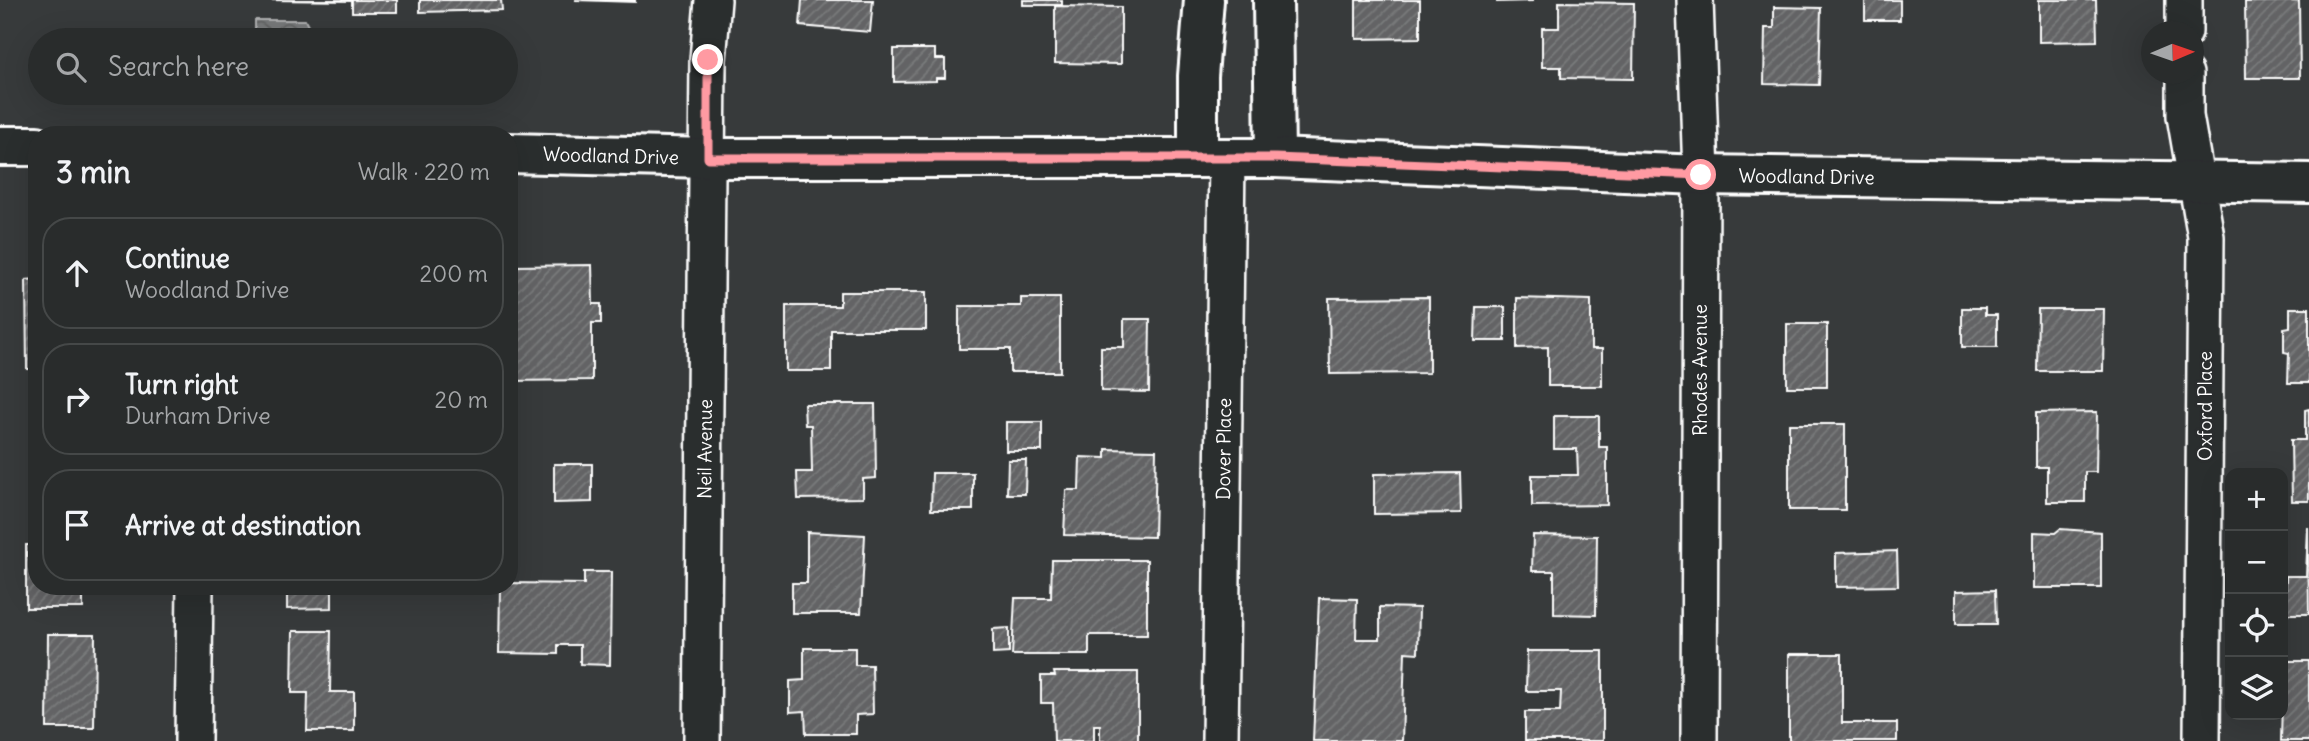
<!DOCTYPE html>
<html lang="en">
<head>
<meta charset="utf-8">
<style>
	body { margin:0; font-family:Delius,sans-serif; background:#353838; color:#f1f3f6 }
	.controls { position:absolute; right:21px; bottom:21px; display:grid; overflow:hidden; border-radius:14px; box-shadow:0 7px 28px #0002 }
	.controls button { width:63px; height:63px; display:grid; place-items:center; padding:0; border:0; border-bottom:2px solid #454848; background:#292c2c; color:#f1f3f6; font:35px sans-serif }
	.compass { position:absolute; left:2141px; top:21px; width:63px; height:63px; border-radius:50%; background:#292c2c; box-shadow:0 7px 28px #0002; rotate:88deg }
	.stop { position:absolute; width:21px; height:21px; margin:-16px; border:5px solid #ff9aa2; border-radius:50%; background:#fff }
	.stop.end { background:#ff9aa2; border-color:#fff; box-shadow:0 2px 7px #0008 }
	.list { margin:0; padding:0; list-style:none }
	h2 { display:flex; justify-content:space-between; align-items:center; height:91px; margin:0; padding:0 28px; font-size:30px }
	h2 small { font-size:23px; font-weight:400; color:#a5a7a9 }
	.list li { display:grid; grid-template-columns:46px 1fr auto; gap:21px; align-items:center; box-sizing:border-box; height:112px; margin:0 14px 14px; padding:0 14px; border:2px solid #454848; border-radius:28px }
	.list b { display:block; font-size:26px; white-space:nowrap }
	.list p { margin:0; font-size:23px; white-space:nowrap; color:#a5a7a9 }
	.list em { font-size:23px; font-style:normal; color:#a5a7a9 }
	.icon { flex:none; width:38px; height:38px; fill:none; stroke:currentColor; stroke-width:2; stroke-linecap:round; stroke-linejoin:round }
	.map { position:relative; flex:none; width:2309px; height:741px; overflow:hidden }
	.search { position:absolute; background:#292c2c; box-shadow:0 7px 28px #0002; left:28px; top:28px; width:490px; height:77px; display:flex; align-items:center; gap:18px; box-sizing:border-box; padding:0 24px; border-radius:38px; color:#a5a7a9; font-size:26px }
	.panel { position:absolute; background:#292c2c; box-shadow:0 7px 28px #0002; left:28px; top:126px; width:490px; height:469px; border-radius:28px }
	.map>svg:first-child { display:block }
	.water { fill:url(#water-waves); stroke:#adaeaf; stroke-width:2 }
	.building { fill:url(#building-hatch); stroke:#fff; stroke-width:2 }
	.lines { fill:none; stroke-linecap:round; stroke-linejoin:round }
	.minor-casing { stroke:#fff; stroke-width:40 }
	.tertiary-casing { stroke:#fff; stroke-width:44 }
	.secondary-casing { stroke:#fff; stroke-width:44 }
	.minor { stroke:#2a2d2e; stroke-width:35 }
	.tertiary { stroke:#2a2d2e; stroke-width:38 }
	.secondary { stroke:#2a2d2e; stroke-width:38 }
	.route { stroke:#ff9aa2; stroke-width:9 }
	.labels { text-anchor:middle; stroke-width:6; stroke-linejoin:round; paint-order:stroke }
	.street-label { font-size:19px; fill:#fff; stroke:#2a2d2e }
</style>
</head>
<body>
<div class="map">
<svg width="2309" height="741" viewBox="0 0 2309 741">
	<defs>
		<pattern id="water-waves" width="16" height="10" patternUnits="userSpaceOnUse" patternTransform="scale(1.75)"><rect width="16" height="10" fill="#767879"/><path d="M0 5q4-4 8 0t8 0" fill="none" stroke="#616262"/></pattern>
		<pattern id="building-hatch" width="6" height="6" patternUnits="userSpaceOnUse" patternTransform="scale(1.75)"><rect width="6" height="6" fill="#636465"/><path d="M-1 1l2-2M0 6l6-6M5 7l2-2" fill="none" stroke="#7a7b7c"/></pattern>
	</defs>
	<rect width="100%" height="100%" fill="#373a3b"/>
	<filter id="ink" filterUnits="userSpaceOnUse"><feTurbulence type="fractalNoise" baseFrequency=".0143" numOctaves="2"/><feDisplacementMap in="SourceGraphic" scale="14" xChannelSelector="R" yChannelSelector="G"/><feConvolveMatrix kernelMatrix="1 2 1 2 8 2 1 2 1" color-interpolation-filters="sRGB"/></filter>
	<g filter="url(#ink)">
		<!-- water -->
		<polygon class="water" points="255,20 305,20 311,32 305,40 255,40"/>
		<!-- building -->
		<g class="building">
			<polygon points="267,0 397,0 397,12 352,12 352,1"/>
			<polygon points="420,0 501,0 502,10 420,12"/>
			<polygon points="575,0 635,0 635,2"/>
			<polygon points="802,0 873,0 870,32 800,26"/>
			<rect x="1023" y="0" width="39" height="5"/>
			<polygon points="1356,0 1420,0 1420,38 1356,39"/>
			<polygon points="1497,0 1532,0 1532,1 1497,2"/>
			<rect x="1865" y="0" width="35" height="20"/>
			<polygon points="2039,0 2096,0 2097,41 2039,42"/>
			<polygon points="2299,1 2300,78 2246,78 2245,2"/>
			<polygon points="1559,2 1634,3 1633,79 1561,78 1561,67 1542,67 1542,28 1559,28"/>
			<polygon points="1055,6 1121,7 1121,64 1055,63"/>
			<polygon points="1774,7 1821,8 1819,85 1764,84 1765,28 1774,28"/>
			<polygon points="894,49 935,49 935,59 945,59 945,78 936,78 936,81 894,82"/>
			<polygon points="592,265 593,304 601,304 601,323 592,323 592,380 509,381 509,335 515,335 514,266"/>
			<polygon points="37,279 37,369 27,369 26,280"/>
			<polygon points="840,292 926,292 926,330 831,330 831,371 786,371 786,306 840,306"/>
			<polygon points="1429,297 1429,373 1330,374 1329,298"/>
			<polygon points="1021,298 1060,298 1060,372 1010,372 1010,349 959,349 959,306 1021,306"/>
			<polygon points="1517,298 1591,300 1591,349 1602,349 1602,386 1548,386 1548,347 1517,348"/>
			<polygon points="1476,307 1505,307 1505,341 1475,341"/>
			<polygon points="1962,308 1985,308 1985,315 1997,315 1997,347 1962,347"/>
			<polygon points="2290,308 2309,308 2309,383 2288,383 2289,353 2284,352 2284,328 2290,327"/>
			<polygon points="2038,309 2104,309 2103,371 2037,371"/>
			<polygon points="1124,319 1150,319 1149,392 1101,391 1101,347 1124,347"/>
			<rect x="1787" y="324" width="40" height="63"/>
			<polygon points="804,404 875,404 876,478 863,479 863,498 798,499 797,472 812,472 811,425 805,425"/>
			<polygon points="2309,409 2309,501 2292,501 2291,440 2305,440 2305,410"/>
			<polygon points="2097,412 2096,472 2085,472 2085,502 2047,502 2047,467 2036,467 2036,413"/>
			<polygon points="1554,416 1599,416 1599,447 1607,447 1607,505 1532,506 1532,475 1578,475 1577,449 1554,449"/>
			<rect x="1006" y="422" width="36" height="29"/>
			<rect x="1789" y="424" width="56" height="86"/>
			<polygon points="1106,449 1156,450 1154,537 1064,535 1066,490 1079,490 1080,457 1106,458"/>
			<polygon points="1008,460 1026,460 1025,494 1007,494"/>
			<polygon points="554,464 592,464 592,502 554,503"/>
			<polygon points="932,473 973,473 973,510 931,510"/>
			<polygon points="1460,473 1461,513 1374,514 1374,474"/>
			<polygon points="2308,527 2309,614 2285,614 2286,576 2306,576"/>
			<polygon points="2060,529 2101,532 2101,588 2034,588 2034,532 2055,533"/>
			<polygon points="807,532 865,535 861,613 792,613 792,583 807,583"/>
			<polygon points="1533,535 1597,536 1596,615 1554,614 1554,571 1532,571"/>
			<polygon points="26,545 37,545 37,586 96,586 83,587 83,608 26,608"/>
			<polygon points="1897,551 1898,586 1836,587 1836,553"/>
			<polygon points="1052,560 1147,560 1147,635 1089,635 1089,655 1012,655 1015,598 1051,598"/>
			<polygon points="584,572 611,572 610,665 580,664 580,645 558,645 558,654 499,653 500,586 509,586 509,583 584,584"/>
			<polygon points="287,586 332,586 332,608 287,609"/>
			<polygon points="1995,590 1996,624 1956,624 1956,591"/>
			<polygon points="1319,598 1357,599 1356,639 1380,639 1380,607 1419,608 1418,653 1405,652 1402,741 1313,741"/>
			<polygon points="1009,628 1009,653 993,654 993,629"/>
			<polygon points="293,631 331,631 330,692 354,692 354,731 307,731 308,693 292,693"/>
			<polygon points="48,634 95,634 94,728 47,728"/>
			<polygon points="804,648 855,648 855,665 872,665 873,714 856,715 856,734 806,734 805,711 790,712 790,681 804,680"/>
			<polygon points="1527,651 1603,651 1603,741 1525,741 1525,712 1560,712 1561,691 1526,691"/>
			<polygon points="1789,654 1842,654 1842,723 1897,723 1897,741 1789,741"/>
			<polygon points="2283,661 2309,661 2309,741 2281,741"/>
			<polygon points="1054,672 1138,672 1138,741 1100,741 1100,725 1094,725 1094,741 1054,741 1053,703 1041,703 1041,676 1055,676"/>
		</g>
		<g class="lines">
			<defs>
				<g id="minor">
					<polyline points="1695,0 1701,175 1699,741"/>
					<polyline points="2184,0 2184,32"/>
					<polyline points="2185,74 2185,116 2206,237 2202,741"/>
					<polyline points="193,741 195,586"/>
					<path id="s1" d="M 702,741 L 708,60 L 713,0"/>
					<path id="s2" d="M 1220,741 L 1227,157"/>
				</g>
				<g id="tertiary">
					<polyline points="1273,0 1275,158"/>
					<polyline points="1198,157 1198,76 1204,0"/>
				</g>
				<g id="secondary">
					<polyline points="0,146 37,146"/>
					<path id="s3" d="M 509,153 L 708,158 L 1275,158 L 1701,175 L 2309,183"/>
				</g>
			</defs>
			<!-- minor casing -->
			<use href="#minor" class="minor-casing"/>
			<!-- tertiary casing -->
			<use href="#tertiary" class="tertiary-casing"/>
			<!-- secondary casing -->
			<use href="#secondary" class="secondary-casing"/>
			<!-- minor -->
			<use href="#minor" class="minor"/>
			<!-- tertiary -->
			<use href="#tertiary" class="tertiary"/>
			<!-- secondary -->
			<use href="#secondary" class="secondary"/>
		</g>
	</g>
	<g class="lines" filter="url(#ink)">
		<!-- route -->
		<polyline class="route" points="708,60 708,158 1275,158 1701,175"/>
	</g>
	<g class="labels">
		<!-- street labels -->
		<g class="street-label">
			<text dy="7" stroke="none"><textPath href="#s3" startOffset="102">Woodland Drive</textPath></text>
			<text dy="7" stroke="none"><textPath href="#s3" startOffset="1298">Woodland Drive</textPath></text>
			<text transform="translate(1700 370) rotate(-90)" y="7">Rhodes Avenue</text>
			<text transform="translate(2205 406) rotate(-90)" y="7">Oxford Place</text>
			<text dy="7" stroke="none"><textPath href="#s1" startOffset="292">Neil Avenue</textPath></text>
			<text dy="7" stroke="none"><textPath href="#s2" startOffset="292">Dover Place</textPath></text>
		</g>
	</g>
</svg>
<div class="controls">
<button>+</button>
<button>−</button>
<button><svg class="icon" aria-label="locate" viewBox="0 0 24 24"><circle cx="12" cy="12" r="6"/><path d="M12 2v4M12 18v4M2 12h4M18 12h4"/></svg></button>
<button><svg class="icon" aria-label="layers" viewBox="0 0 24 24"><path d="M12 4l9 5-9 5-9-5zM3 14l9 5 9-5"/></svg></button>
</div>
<svg class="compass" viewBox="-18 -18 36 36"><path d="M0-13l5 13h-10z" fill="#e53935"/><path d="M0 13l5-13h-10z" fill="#a5a7a9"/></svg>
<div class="stop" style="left:1701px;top:175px"></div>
<div class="stop end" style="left:708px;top:60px"></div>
<div class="search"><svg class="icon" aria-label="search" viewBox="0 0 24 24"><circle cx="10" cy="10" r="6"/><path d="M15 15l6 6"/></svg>Search here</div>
<section class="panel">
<h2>3 min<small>Walk · 220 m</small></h2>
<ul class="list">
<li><svg class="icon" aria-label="ahead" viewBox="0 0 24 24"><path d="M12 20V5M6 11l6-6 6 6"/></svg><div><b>Continue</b><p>Woodland Drive</p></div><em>200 m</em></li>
<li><svg class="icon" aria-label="right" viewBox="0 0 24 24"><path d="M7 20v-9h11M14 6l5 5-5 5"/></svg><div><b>Turn right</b><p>Durham Drive</p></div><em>20 m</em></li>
<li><svg class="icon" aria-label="arrive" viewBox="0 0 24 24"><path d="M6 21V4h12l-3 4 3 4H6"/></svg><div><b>Arrive at destination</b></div></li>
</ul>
</section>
</div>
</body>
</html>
